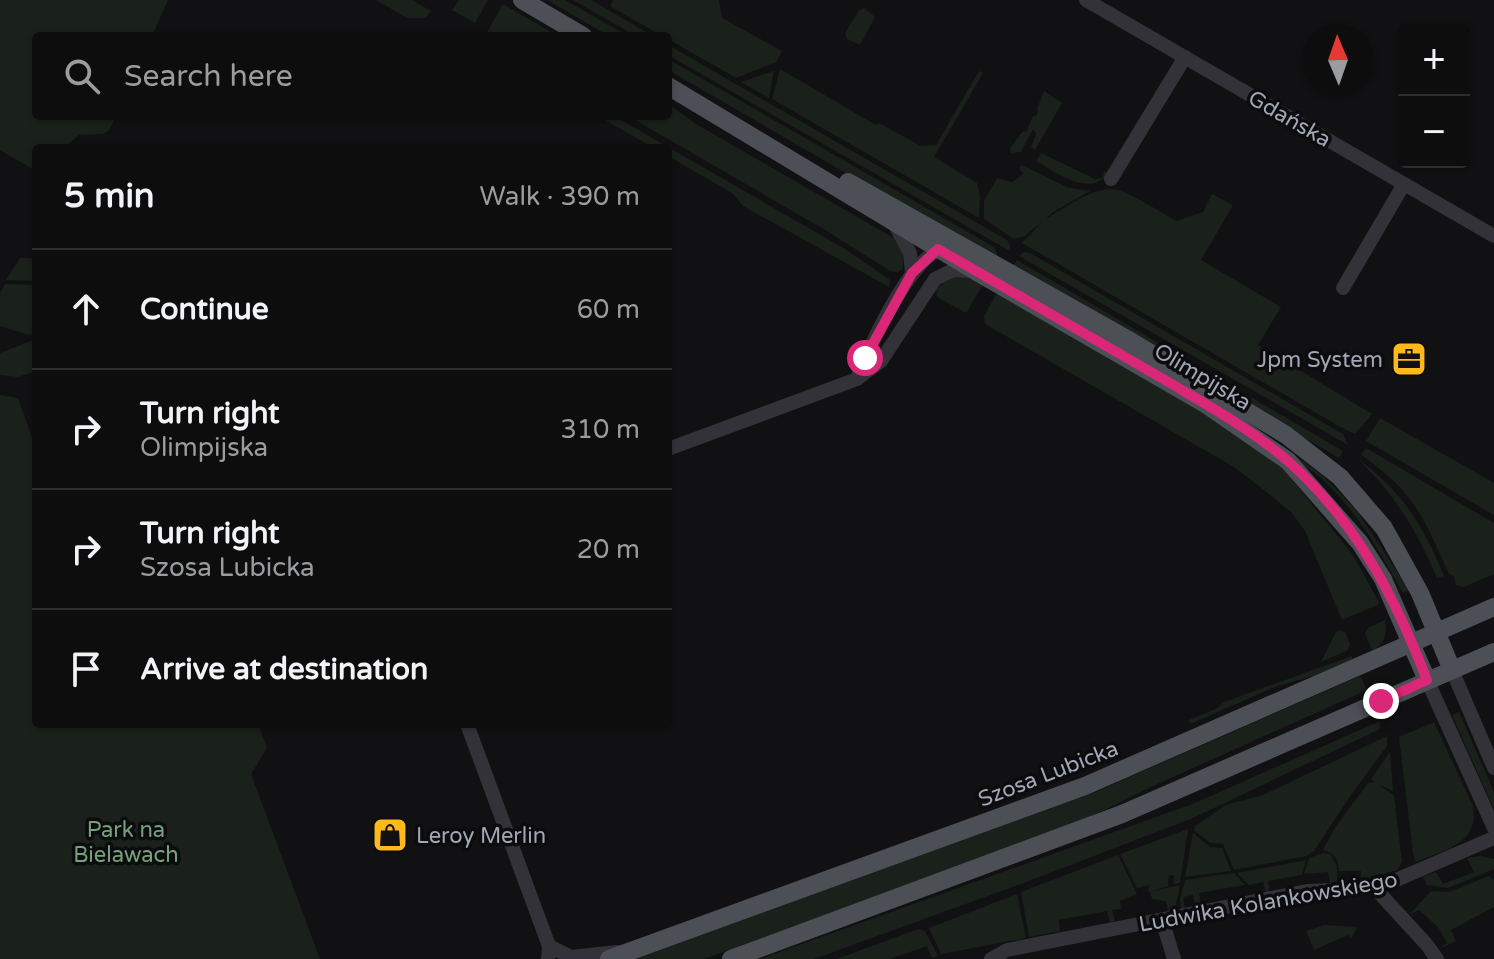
<!DOCTYPE html>
<html lang="en">
<head>
<meta charset="utf-8">
<style>
	body { margin:0; font-family:"Varela Round",sans-serif; background:#1b1b1c; color:#f1f3f6 }
	.controls { position:absolute; right:24px; top:24px; display:grid; overflow:hidden; border-radius:8px; box-shadow:0 2px 6px #0004 }
	.controls button { width:72px; height:72px; display:grid; place-items:center; padding:0; border:0; border-bottom:2px solid #2d2d2e; background:#0d0d0e; color:#f1f3f6; font:40px sans-serif }
	.compass { position:absolute; left:1302px; top:24px; width:72px; height:72px; border-radius:50%; background:#0d0d0e; box-shadow:0 2px 6px #0004; rotate:358deg }
	.stop { position:absolute; width:24px; height:24px; margin:-18px; border:6px solid #db2777; border-radius:50%; background:#fff }
	.stop.end { background:#db2777; border-color:#fff; box-shadow:0 2px 8px #0008 }
	.list { margin:0; padding:0; list-style:none }
	h2 { display:flex; justify-content:space-between; align-items:center; height:104px; margin:0; padding:0 32px; font-size:34px }
	h2 small { font-size:26px; font-weight:400; color:#9a9c9e }
	.list li { display:grid; grid-template-columns:52px 1fr auto; gap:24px; align-items:center; box-sizing:border-box; height:120px; padding:0 32px; border-top:2px solid #2d2d2e }
	.list b { display:block; font-size:30px; white-space:nowrap }
	.list p { margin:0; font-size:26px; white-space:nowrap; color:#9a9c9e }
	.list em { font-size:26px; font-style:normal; color:#9a9c9e }
	.icon { flex:none; width:44px; height:44px; fill:none; stroke:currentColor; stroke-width:2; stroke-linecap:round; stroke-linejoin:round }
	.map { position:relative; flex:none; width:1494px; height:959px; overflow:hidden }
	.search { position:absolute; background:#0d0d0e; box-shadow:0 2px 6px #0004; left:32px; top:32px; width:640px; height:88px; display:flex; align-items:center; gap:20px; box-sizing:border-box; padding:0 28px; border-radius:8px; color:#9a9c9e; font-size:30px }
	.panel { position:absolute; background:#0d0d0e; box-shadow:0 2px 6px #0004; left:32px; top:144px; width:640px; height:584px; border-radius:8px }
	.map>svg:first-child { display:block }
	.green { fill:#19211a }
	.lines { fill:none; stroke-linecap:round; stroke-linejoin:round }
	.minor { stroke:#323238; stroke-width:14 }
	.major { stroke:#4d4f57; stroke-width:18 }
	.route { stroke:#db2777; stroke-width:10 }
	.labels { text-anchor:middle; stroke-width:7; stroke-linejoin:round; paint-order:stroke }
	.street-label { font-size:22px; fill:#a1a6b5; stroke:#0c0c0e }
	.poi-label { font-size:22px; fill:#a1a6b5; stroke:#0c0c0e; text-anchor:end }
	.park-label { font-size:22px; fill:#75a279; stroke:#0c0c0e }
</style>
</head>
<body>
<div class="map">
<svg width="1494" height="959" viewBox="0 0 1494 959">
	<rect width="100%" height="100%" fill="#111113"/>
	<!-- green -->
	<g class="green">
		<polygon points="0,0 168,0 152,36 36,36 36,116 116,116 109,130 103,134 79,135 63,148 36,148 36,171 0,150"/>
		<polygon points="376,0 412,0 431,11 425,18 407,18"/>
		<polygon points="459,0 488,0 475,23 452,10"/>
		<polygon points="547,0 565,0 628,36 609,36"/>
		<polygon points="573,0 591,0 653,36 636,36"/>
		<polygon points="613,0 719,0 722,18 782,51 776,62 736,78 668,39 668,36 662,36 610,6"/>
		<polygon points="503,4 558,36 486,34"/>
		<polygon points="864,8 875,17 860,45 847,39 845,33 859,10"/>
		<polygon points="668,45 1007,240 1010,245 1010,251 668,55"/>
		<polygon points="668,59 994,247 997,253 996,260 668,70"/>
		<polygon points="780,69 876,125 879,123 921,146 936,145 979,71 983,73 934,157 977,183 980,196 979,218 772,99"/>
		<polygon points="774,71 769,98 741,82"/>
		<polygon points="1044,91 1062,103 1035,150 1031,147 1036,134 1033,129 1021,152 1011,153 1010,148 1023,131 1026,132 1033,116 1036,116 1038,111 1037,109"/>
		<polygon points="668,104 696,124 894,238 903,253 903,269 897,272 890,271 827,231 628,116 668,116"/>
		<polygon points="598,116 614,116 845,249 890,280 889,287 743,206 732,193 668,156 668,148 654,148"/>
		<path d="M 1041,153 L 1095,179 L 1102,178 L 1105,171 L 1108,175 C 1088,197 1055,172 1036,161 Z"/>
		<path d="M 1022,165 L 1069,188 L 1090,191 L 1053,212 L 1046,219 C 1065,208 1098,182 1121,191 C 1136,196 1161,213 1177,221 L 1203,212 L 1212,194 L 1233,205 L 1201,260 L 1281,307 L 1258,345 L 1372,414 L 1355,434 L 1344,429 L 1022,243 L 1043,221 L 1025,236 L 1014,239 L 984,219 L 984,201 L 997,178 L 1012,182 L 1023,174 L 1019,168 Z"/>
		<polygon points="1024,252 1030,253 1343,434 1348,445 1019,256"/>
		<polygon points="20,258 36,258 36,281 6,280"/>
		<polygon points="1017,260 1343,451 1339,458 1012,268"/>
		<polygon points="967,275 984,283 966,313 937,297 936,289 951,277"/>
		<polygon points="5,284 36,285 35,334 29,335 0,326 0,293"/>
		<polygon points="998,291 1213,415 1281,466 1353,555 1380,604 1342,620 1305,531 1292,513 1268,493 1234,467 985,324 984,316"/>
		<polygon points="36,339 36,371 18,377 0,375 0,353"/>
		<polygon points="0,395 18,398 36,449 36,724 258,724 267,748 251,774 320,959 0,959"/>
		<polygon points="1380,418 1494,483 1494,515 1366,441"/>
		<path d="M 1283,446 L 1323,476 L 1357,511 L 1409,590 L 1403,593 C 1380,552 1357,511 1322,479 C 1309,468 1294,459 1281,449 Z"/>
		<path d="M 1366,448 L 1494,523 L 1494,574 L 1464,587 L 1456,585 L 1454,576 L 1449,574 C 1423,517 1415,492 1361,455 Z"/>
		<path d="M 1357,458 C 1402,491 1423,525 1444,576 L 1437,578 C 1418,532 1394,493 1357,458 Z"/>
		<path d="M 1385,620 C 1388,633 1384,645 1372,651 L 1365,633 L 1368,628 Z"/>
		<polygon points="1340,630 1346,633 1350,645 1348,650 1321,662 1336,632"/>
		<polygon points="1352,656 1353,660 1317,675 1277,686 1190,724 1189,720 1216,709 1224,702"/>
		<polygon points="1360,676 1367,690 1153,786 1078,823 704,959 636,959 1098,791"/>
		<polygon points="1459,712 1494,792 1494,809 1452,715"/>
		<polygon points="1380,721 1380,729 1193,818 1021,884 814,959 760,959 1195,803"/>
		<path d="M 1434,722 L 1473,806 C 1480,844 1444,850 1416,862 L 1413,853 L 1399,737 Z"/>
		<polygon points="1387,736 1387,746 1351,795 1314,851 1306,856 1234,870 1223,844 1210,843 1194,830 1195,826 1226,805 1263,795"/>
		<path d="M 1390,752 L 1393,791 L 1378,784 L 1394,796 L 1402,862 L 1397,870 L 1361,881 L 1361,871 L 1339,871 C 1339,860 1334,853 1323,850 L 1334,829 L 1368,783 L 1375,782 L 1371,779 Z"/>
		<polygon points="1188,829 1180,883 1173,884 1174,876 1169,875 1168,886 1153,891 1180,885 1175,909 1168,911 1166,901 1152,899 1150,892 1148,892 1149,885 1137,888 1120,854"/>
		<polygon points="1193,833 1210,847 1222,848 1231,871 1185,877"/>
		<polygon points="1323,853 1330,854 1337,866 1337,884 1330,884 1328,872 1304,874 1309,858"/>
		<polygon points="1118,855 1137,894 1120,901 1121,909 1112,910 1115,921 1110,922 1107,911 1059,920 1060,931 1029,937 1021,892"/>
		<polygon points="1481,856 1494,859 1494,869 1448,888 1427,885 1423,877 1436,872 1443,884 1474,872 1467,858"/>
		<polygon points="1306,860 1302,875 1268,881 1270,893 1266,893 1263,882 1249,885 1237,873"/>
		<polygon points="1234,873 1245,885 1199,893 1201,904 1195,906 1193,895 1183,897 1185,908 1181,909 1180,899 1185,880"/>
		<polygon points="1489,876 1494,880 1494,907 1451,930 1456,941 1439,949 1447,943 1438,927 1419,910 1409,915 1431,891 1449,892"/>
		<polygon points="1017,894 1026,938 941,954 929,928"/>
		<polygon points="1324,925 1357,927 1351,939 1348,935 1314,950 1306,931"/>
		<polygon points="918,929 925,931 938,956 932,958 927,946 890,959 837,959"/>
	</g>
	<g class="lines">
		<!-- minor -->
		<g class="minor">
			<polyline points="1086,0 1494,236"/>
			<polyline points="1111,179 1185,57"/>
			<polyline points="894,223 910,253 912,273"/>
			<polyline points="1343,288 1404,184"/>
			<path d="M 857,379 C 868,349 913,250 946,248"/>
			<polyline points="668,449 857,379 881,361 935,279 953,270 975,271"/>
			<polyline points="1452,670 1494,768"/>
			<polyline points="1427,680 1494,828"/>
			<polyline points="467,724 549,946 548,959"/>
			<polyline points="1373,886 1427,945 1437,959"/>
			<polyline points="1162,920 1174,959"/>
			<polyline points="549,946 571,957 617,952"/>
			<polyline points="991,959 1007,950 1307,891 1356,889 1396,880 1494,838"/>
		</g>
		<!-- major -->
		<g class="major">
			<polyline points="522,0 583,36"/>
			<polyline points="668,86 977,272 1207,405 1288,461 1360,543 1383,579 1427,680"/>
			<polyline points="848,182 1127,339 1286,435 1340,477 1384,528 1420,593 1452,670"/>
			<polyline points="609,959 1085,786 1494,607"/>
			<polyline points="731,959 1122,814 1494,652"/>
		</g>
	</g>
	<g class="lines">
		<!-- route -->
		<path class="route" d="M 865,358 L 912,273 L 938,249 C 1014,293 1090,336 1165,380 C 1207,405 1251,429 1288,461 C 1356,521 1395,597 1427,680 L 1381,701"/>
	</g>
	<!-- icons -->
	<defs>
		<symbol id="office-square" viewBox="-11 -11 22 22"><rect x="-9" y="-9" width="18" height="18" rx="4" fill="#ffb91d" stroke="#0c0c0e"/><path d="M-6-3h4V-5.5h4V-3h4V5H-6ZM-1-4.5V-3h2v-1.5ZM-6 0V1H6V0Z" fill="#111"/></symbol>
		<symbol id="shop-square" viewBox="-11 -11 22 22"><rect x="-9" y="-9" width="18" height="18" rx="4" fill="#ffb91d" stroke="#0c0c0e"/><path d="M-5-2.5h2.3a2.7 3.5 0 0 1 5.4 0H5L5.5 6h-11ZM-1.5-2.5h3a1.5 2.3 0 0 0-3 0Z" fill="#111"/></symbol>
	</defs>
	<g fill-rule="evenodd">
		<use href="#office-square" x="1389" y="339" width="40" height="40"/>
		<use href="#shop-square" x="370" y="815" width="40" height="40"/>
	</g>
	<g class="labels">
		<!-- street labels -->
		<g class="street-label">
			<text transform="translate(1290 118) rotate(30)" y="8">Gdańska</text>
			<text transform="translate(1203 376) rotate(31)" y="8">Olimpijska</text>
			<text transform="translate(1048 773) rotate(-21)" y="8">Szosa Lubicka</text>
			<text transform="translate(1268 901) rotate(-10)" y="8">Ludwika Kolankowskiego</text>
		</g>
		<!-- poi labels -->
		<g class="poi-label">
			<text x="1383" y="367">Jpm System</text>
			<text x="416" y="843" text-anchor="start">Leroy Merlin</text>
		</g>
		<!-- park labels -->
		<g class="park-label">
			<text x="126" y="837">Park na<tspan x="126" dy="25">Bielawach</tspan></text>
		</g>
	</g>
</svg>
<div class="controls">
<button>+</button>
<button>−</button>
</div>
<svg class="compass" viewBox="-18 -18 36 36"><path d="M0-13l5 13h-10z" fill="#e53935"/><path d="M0 13l5-13h-10z" fill="#9a9c9e"/></svg>
<div class="stop" style="left:865px;top:358px"></div>
<div class="stop end" style="left:1381px;top:701px"></div>
<div class="search"><svg class="icon" aria-label="search" viewBox="0 0 24 24"><circle cx="10" cy="10" r="6"/><path d="M15 15l6 6"/></svg>Search here</div>
<section class="panel">
<h2>5 min<small>Walk · 390 m</small></h2>
<ul class="list">
<li><svg class="icon" aria-label="ahead" viewBox="0 0 24 24"><path d="M12 20V5M6 11l6-6 6 6"/></svg><div><b>Continue</b></div><em>60 m</em></li>
<li><svg class="icon" aria-label="right" viewBox="0 0 24 24"><path d="M7 20v-9h11M14 6l5 5-5 5"/></svg><div><b>Turn right</b><p>Olimpijska</p></div><em>310 m</em></li>
<li><svg class="icon" aria-label="right" viewBox="0 0 24 24"><path d="M7 20v-9h11M14 6l5 5-5 5"/></svg><div><b>Turn right</b><p>Szosa Lubicka</p></div><em>20 m</em></li>
<li><svg class="icon" aria-label="arrive" viewBox="0 0 24 24"><path d="M6 21V4h12l-3 4 3 4H6"/></svg><div><b>Arrive at destination</b></div></li>
</ul>
</section>
</div>
</body>
</html>
